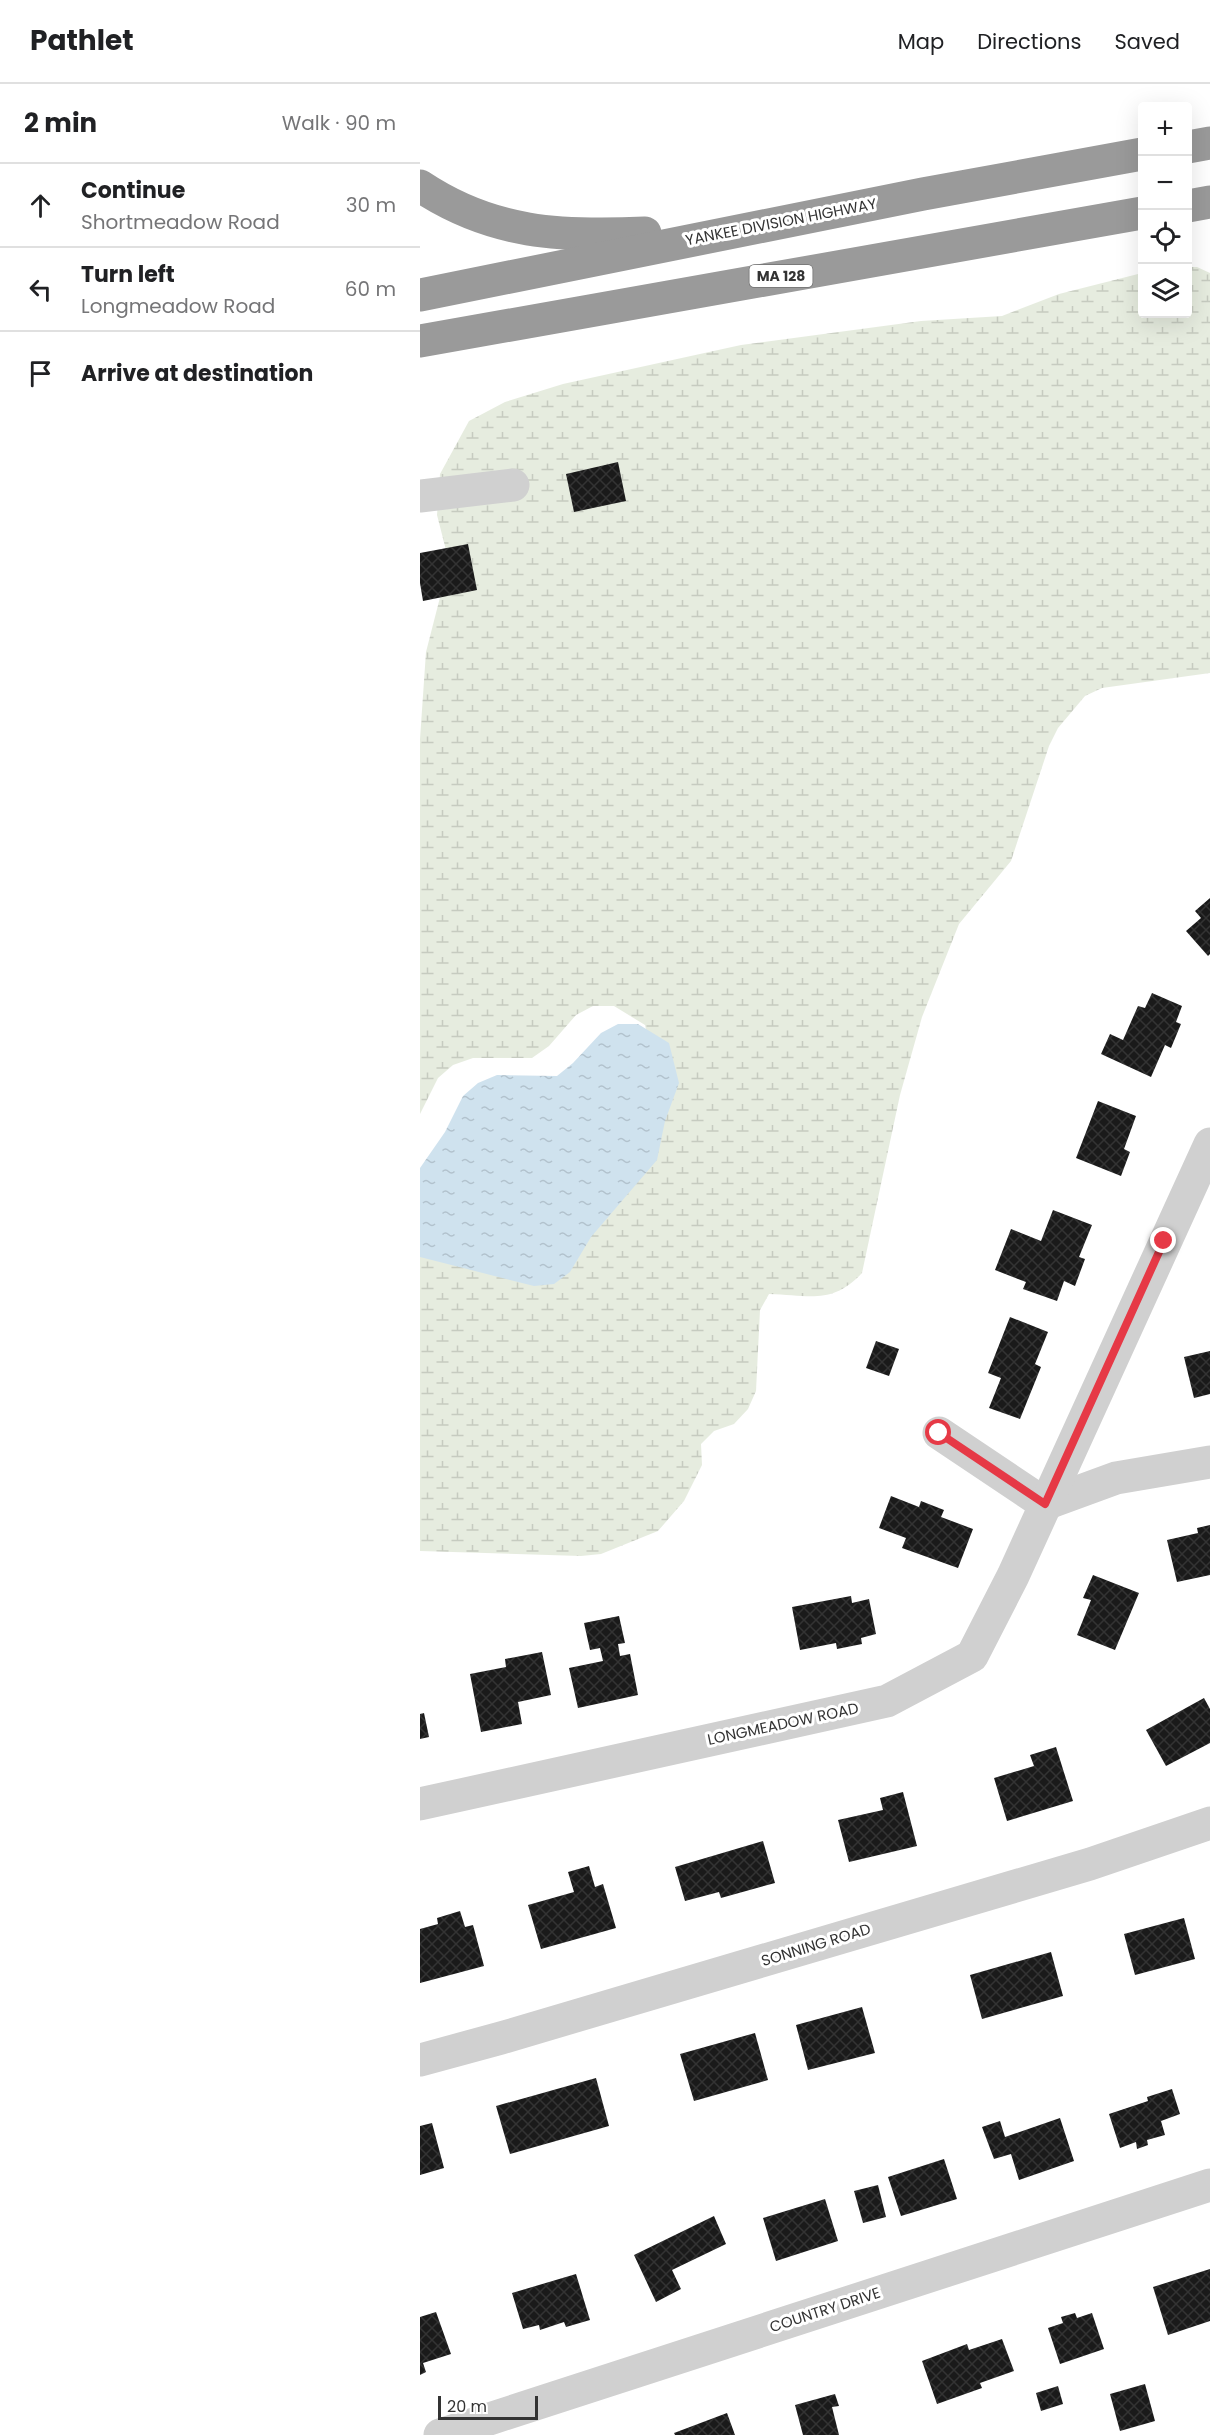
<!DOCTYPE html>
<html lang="en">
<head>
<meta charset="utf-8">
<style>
	body { margin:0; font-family:Poppins,sans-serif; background:#f2f2f2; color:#202124 }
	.controls { position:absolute; right:18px; top:18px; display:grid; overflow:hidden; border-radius:6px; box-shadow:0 6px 24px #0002 }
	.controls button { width:54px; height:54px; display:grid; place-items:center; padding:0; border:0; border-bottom:2px solid #e0e0e0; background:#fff; color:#202124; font:30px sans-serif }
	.scale { position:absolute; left:18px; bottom:15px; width:100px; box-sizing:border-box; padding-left:6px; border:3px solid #333; border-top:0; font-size:16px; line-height:21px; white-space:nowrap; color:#333; -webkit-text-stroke:4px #fff; paint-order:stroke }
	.stop { position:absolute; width:18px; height:18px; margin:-14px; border:4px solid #e63946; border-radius:50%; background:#fff }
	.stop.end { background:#e63946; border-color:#fff; box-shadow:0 2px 6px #0008 }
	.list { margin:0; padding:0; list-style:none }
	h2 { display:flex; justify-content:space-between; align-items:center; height:78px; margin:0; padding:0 24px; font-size:26px }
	h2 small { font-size:20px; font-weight:400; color:#757577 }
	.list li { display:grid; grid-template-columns:39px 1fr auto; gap:18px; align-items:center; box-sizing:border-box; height:84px; padding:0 24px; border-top:2px solid #e0e0e0 }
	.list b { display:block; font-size:22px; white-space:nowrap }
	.list p { margin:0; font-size:20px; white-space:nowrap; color:#757577 }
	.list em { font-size:20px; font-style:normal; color:#757577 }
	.icon { flex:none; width:33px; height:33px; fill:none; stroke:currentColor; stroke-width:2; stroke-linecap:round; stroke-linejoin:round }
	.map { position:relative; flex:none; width:790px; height:2351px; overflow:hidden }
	header { display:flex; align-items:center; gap:36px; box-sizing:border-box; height:84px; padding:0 30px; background:#fff; border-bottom:2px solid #e0e0e0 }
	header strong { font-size:28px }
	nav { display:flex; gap:33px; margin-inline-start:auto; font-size:21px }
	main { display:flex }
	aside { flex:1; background:#fff }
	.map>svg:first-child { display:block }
	.wetland { fill:url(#wetland-marsh) }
	.water { fill:url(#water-ripples) }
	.building { fill:url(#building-cross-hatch) }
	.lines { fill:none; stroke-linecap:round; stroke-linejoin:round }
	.minor { stroke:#d0d0d0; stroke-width:33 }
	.highway { stroke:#9a9a9a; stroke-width:33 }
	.route { stroke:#e63946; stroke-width:8 }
	.labels { text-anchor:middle; stroke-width:6; stroke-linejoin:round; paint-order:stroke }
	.shield { fill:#fff; stroke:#707070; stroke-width:1.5 }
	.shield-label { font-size:14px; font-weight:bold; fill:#333 }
	.street-label { font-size:15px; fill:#333; stroke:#fff }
</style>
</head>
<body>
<header>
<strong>Pathlet</strong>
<nav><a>Map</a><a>Directions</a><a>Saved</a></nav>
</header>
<main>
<aside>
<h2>2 min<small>Walk · 90 m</small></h2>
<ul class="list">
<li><svg class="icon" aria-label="ahead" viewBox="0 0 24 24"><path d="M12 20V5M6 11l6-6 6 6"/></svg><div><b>Continue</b><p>Shortmeadow Road</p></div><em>30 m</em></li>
<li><svg class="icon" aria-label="left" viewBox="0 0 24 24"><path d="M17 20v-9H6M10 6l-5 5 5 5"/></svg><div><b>Turn left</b><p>Longmeadow Road</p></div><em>60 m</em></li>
<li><svg class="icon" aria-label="arrive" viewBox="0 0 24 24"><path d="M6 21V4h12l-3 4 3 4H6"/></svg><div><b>Arrive at destination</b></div></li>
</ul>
</aside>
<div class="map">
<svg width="790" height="2351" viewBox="0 0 790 2351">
	<defs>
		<pattern id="wetland-marsh" width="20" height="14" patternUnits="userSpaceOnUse" patternTransform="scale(1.5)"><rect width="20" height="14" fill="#e6ecdf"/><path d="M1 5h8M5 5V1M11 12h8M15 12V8" fill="none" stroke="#c6cbc0"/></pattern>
		<pattern id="water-ripples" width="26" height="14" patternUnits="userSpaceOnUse" patternTransform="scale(1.5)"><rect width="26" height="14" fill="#cfe2ee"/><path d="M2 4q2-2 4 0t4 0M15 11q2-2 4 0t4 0" fill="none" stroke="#b2c2cd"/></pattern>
		<pattern id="building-cross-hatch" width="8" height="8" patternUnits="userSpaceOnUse" patternTransform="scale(1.5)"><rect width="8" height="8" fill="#1a1a1a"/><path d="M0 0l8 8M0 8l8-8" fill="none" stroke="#333"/></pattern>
	</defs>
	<rect width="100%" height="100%" fill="#fff"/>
	<!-- wetland -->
	<path class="wetland" d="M 768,183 L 777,183 L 790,189 L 790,589 L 682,604 L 665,612 L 638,644 L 629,662 L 591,777 L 539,840 L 502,933 L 480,1011 L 442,1189 C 412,1221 390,1211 349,1210 L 340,1226 L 336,1307 L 328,1325 L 314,1340 L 294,1347 L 281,1360 L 282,1381 L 264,1417 L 238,1447 L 181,1470 L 161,1472 L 0,1467 L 0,1161 L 234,981 L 225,941 L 194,922 L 173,922 L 156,931 L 129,962 L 112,974 L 53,974 L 33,981 L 18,994 L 0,1030 L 0,655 L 6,568 L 26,490 L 27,470 L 17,431 L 20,390 L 49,337 L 85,318 L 143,300 L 321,261 L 501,237 L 582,232 L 639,210 L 722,189 L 722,230 L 768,230 Z"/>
	<!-- water -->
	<polygon class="water" points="198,940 218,940 249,959 259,999 245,1037 237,1076 171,1153 150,1188 134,1200 114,1202 0,1173 0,1084 25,1048 43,1012 58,999 77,991 137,992 153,979 181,949"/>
	<!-- building -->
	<g class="building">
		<polygon points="198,378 206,417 154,428 146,390"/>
		<polygon points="48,460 57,506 3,517 0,499 0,469"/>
		<polygon points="790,814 790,870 788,872 766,847 781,834 775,827"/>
		<polygon points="732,909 762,922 756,938 761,940 751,964 745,961 731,993 681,970 690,950 703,956 718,922 725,924"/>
		<polygon points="678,1017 716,1032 704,1065 710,1068 701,1092 656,1074"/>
		<polygon points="633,1126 672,1141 659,1173 665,1175 655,1202 644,1197 637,1217 603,1205 606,1198 575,1186 591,1145 621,1157"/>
		<polygon points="590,1233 628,1248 615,1280 621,1283 600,1335 569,1324 581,1294 568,1289"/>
		<polygon points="456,1257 479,1265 469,1292 446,1284"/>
		<polygon points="790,1267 790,1310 774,1314 764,1273"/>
		<polygon points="471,1412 499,1423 501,1417 524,1426 521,1433 553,1445 538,1484 482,1464 486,1454 459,1444"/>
		<polygon points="790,1441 790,1491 757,1498 747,1456 778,1449 777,1444"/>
		<polygon points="673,1491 719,1509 695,1566 657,1551 671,1516 663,1514"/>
		<polygon points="431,1512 432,1519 449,1515 456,1550 441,1554 442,1560 417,1565 416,1559 380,1566 372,1523"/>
		<polygon points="199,1532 205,1559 198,1560 200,1572 210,1570 218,1611 158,1624 149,1584 183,1577 180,1564 170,1566 164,1539"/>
		<polygon points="122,1568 131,1611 98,1618 102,1640 61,1648 50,1590 86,1583 85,1575"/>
		<polygon points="784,1614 790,1625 790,1659 746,1682 726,1646"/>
		<polygon points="4,1629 9,1653 0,1655 0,1630"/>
		<polygon points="636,1663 653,1717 587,1737 574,1694 614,1682 610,1671"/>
		<polygon points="483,1708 497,1762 429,1778 418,1736 463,1726 460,1714"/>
		<polygon points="343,1757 355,1799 301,1814 299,1808 265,1817 255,1783"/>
		<polygon points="169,1782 175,1803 183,1800 196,1844 121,1865 108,1821 154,1808 148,1788"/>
		<polygon points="40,1827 45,1843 53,1841 64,1882 0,1899 0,1845 18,1840 17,1834"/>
		<polygon points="764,1834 775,1875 715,1891 704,1850"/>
		<polygon points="631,1868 643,1912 562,1935 550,1891"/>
		<polygon points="442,1923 455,1969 388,1986 376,1941"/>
		<polygon points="335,1949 348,1996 274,2017 260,1970"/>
		<polygon points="176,1994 189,2042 90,2070 76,2022"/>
		<polygon points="752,2005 760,2030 741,2037 745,2051 727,2056 728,2061 717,2065 716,2058 700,2064 689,2030 728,2017 727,2013"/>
		<polygon points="640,2034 654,2077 599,2096 591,2070 574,2075 562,2043 580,2037 585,2053"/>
		<polygon points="12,2039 24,2084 0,2091 0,2042"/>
		<polygon points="524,2075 537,2115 481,2132 468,2093"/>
		<polygon points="458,2101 466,2133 443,2139 434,2107"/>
		<polygon points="405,2115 418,2157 356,2177 343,2134"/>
		<polygon points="294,2132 306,2160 252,2186 261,2205 236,2218 214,2171"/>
		<polygon points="790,2185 790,2237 748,2251 733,2203"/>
		<polygon points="156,2190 170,2236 146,2243 144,2238 120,2246 119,2241 103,2245 92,2209"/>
		<polygon points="16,2228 31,2270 3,2279 6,2288 0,2291 0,2233"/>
		<polygon points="655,2229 657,2234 672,2229 684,2265 640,2280 628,2244 643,2239 641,2233"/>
		<polygon points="582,2255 594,2287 560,2299 562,2304 517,2320 502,2277 547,2260 549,2266"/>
		<polygon points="725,2300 735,2337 700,2347 690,2310"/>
		<polygon points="638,2302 643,2320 621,2327 616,2309"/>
		<polygon points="415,2310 419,2322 412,2323 419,2351 383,2351 375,2321"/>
		<polygon points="307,2329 315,2351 255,2351 254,2349"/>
	</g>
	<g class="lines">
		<!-- minor -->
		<g class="minor">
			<polyline points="0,412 93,401"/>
			<polyline points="519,1349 625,1420"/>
			<polyline points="625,1420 696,1394 790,1378"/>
			<polyline points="0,1720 467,1617 552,1572 593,1492 790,1060"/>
			<polyline points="0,1976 81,1954 670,1780 790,1739"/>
			<polyline points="20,2351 790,2101"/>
		</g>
		<!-- highway -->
		<g class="highway">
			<polyline points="768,63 790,59"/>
			<path d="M 0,102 C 72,150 141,153 225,149"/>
			<polyline points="768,122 790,118"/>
			<polyline points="0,211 503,110 722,70"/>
			<polyline points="0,257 722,129"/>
		</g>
	</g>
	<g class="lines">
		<!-- route -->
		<polyline class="route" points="519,1349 625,1420 744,1157"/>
	</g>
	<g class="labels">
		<!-- shield labels -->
		<rect class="shield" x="329.5" y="181" width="63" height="22" rx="4.5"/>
		<g class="shield-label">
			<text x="361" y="197">MA 128</text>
		</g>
		<!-- street labels -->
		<g class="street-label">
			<text transform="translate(361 138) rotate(-11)" y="5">YANKEE DIVISION HIGHWAY</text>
			<text transform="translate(363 1640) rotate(-12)" y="5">LONGMEADOW ROAD</text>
			<text transform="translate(396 1861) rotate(-17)" y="5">SONNING ROAD</text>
			<text transform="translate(405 2226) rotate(-18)" y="5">COUNTRY DRIVE</text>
		</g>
	</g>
</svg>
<div class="controls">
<button>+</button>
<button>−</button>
<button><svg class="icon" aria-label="locate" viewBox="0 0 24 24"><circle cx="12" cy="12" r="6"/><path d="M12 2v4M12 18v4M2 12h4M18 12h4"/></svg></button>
<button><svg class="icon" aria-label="layers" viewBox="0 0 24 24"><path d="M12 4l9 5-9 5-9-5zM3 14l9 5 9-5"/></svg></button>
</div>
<div class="scale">20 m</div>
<div class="stop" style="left:519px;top:1349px"></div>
<div class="stop end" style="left:744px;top:1157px"></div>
</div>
</main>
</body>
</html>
